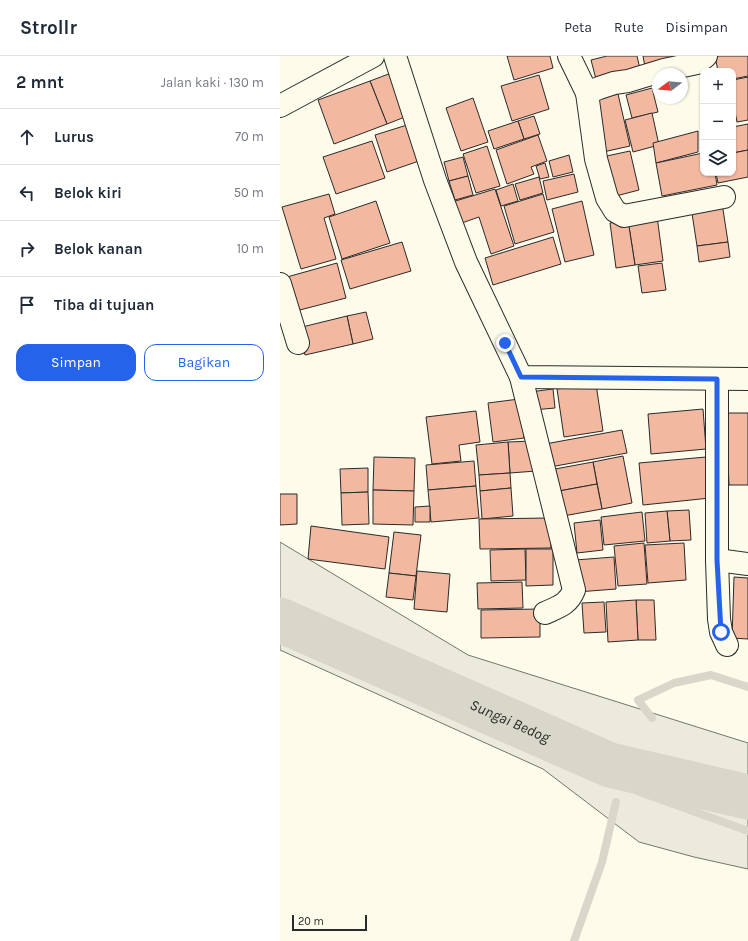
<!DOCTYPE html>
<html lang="id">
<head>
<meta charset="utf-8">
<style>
	body { margin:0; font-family:Karla,sans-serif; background:#f6f6f7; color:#1f2937 }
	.controls { position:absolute; right:12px; top:12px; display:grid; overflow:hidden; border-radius:8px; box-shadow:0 1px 3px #0004 }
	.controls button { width:36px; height:36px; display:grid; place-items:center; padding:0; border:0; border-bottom:1px solid #e0e1e3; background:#fff; color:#1f2937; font:20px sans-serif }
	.compass { position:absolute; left:372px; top:12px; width:36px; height:36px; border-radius:50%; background:#fff; box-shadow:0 1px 3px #0004; rotate:254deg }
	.scale { position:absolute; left:12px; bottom:10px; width:75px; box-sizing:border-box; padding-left:4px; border:2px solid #2b2b2b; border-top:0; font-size:11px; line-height:14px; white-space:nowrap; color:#2b2b2b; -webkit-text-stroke:3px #fdfbea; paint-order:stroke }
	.stop { position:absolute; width:12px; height:12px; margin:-9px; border:3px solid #2563eb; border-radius:50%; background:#fff }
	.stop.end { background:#2563eb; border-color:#fff; box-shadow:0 1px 4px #0008 }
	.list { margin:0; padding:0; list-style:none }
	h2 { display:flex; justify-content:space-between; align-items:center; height:52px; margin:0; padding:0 16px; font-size:17px }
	h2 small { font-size:13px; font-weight:400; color:#747a83 }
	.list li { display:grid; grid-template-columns:26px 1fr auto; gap:12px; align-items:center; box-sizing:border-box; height:56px; padding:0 16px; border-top:1px solid #e0e1e3 }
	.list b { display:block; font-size:15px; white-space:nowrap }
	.list em { font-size:13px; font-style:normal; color:#747a83 }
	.actions { display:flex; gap:8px; padding:12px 16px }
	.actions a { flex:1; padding:9px 0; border:1px solid #2563eb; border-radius:12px; text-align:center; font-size:14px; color:#2563eb }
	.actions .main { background:#2563eb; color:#fff }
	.icon { flex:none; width:22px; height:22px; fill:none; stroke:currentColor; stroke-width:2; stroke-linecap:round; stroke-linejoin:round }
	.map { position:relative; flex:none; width:468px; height:885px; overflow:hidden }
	header { display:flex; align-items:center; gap:24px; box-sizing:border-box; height:56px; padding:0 20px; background:#fff; border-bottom:1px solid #e0e1e3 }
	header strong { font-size:19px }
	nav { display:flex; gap:22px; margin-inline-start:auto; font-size:14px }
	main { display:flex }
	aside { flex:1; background:#fff }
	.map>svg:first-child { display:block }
	.green { fill:#ecebdb; stroke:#74746e }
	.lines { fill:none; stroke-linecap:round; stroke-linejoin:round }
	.stream { stroke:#d8d7c9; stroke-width:8 }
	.river { stroke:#d8d7c9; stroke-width:45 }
	.building { fill:#f2b8a0; stroke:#2b2b2b }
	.street-casing { stroke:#2b2b2b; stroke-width:24 }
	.street { stroke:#fdfbea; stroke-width:22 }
	.route { stroke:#2563eb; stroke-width:5 }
	.labels { text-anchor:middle; stroke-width:3; stroke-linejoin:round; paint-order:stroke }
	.water-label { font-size:15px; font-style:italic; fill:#2b2b2b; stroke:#fdfbea }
</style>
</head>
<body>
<header>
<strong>Strollr</strong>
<nav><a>Peta</a><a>Rute</a><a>Disimpan</a></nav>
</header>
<main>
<aside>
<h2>2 mnt<small>Jalan kaki · 130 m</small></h2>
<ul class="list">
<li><svg class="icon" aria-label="ahead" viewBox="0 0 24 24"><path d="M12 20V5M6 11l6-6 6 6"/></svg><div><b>Lurus</b></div><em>70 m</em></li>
<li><svg class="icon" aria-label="left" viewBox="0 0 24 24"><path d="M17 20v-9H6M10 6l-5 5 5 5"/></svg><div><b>Belok kiri</b></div><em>50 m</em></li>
<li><svg class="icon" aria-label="right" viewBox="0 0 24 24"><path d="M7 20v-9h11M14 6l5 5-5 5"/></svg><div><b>Belok kanan</b></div><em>10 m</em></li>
<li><svg class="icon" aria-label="arrive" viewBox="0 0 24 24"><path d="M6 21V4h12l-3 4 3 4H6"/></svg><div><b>Tiba di tujuan</b></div></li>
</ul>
<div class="actions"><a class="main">Simpan</a><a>Bagikan</a></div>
</aside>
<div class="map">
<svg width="468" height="885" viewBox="0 0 468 885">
	<rect width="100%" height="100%" fill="#fdfbea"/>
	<!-- green -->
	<polygon class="green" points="0,486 188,599 468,687 468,813 414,801 359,786 263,713 0,594"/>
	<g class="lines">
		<!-- stream -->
		<g class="stream">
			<polyline points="372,662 358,644 394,627 431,619 468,631"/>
			<polyline points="357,735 468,775"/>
			<polyline points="294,885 322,806 336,746"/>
		</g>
		<!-- river -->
		<path class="river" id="s1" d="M 0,564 L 330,709 L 468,741"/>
	</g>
	<!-- building -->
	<g class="building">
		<polygon points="227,0 270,0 273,12 234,24"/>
		<polygon points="327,0 357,0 360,13 316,23 311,4"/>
		<polygon points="363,0 411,0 365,11"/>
		<polygon points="435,0 468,0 468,20 453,23 453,15 438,15"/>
		<polygon points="114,16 130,59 107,68 90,25"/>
		<polygon points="259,19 269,53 232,65 221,30"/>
		<polygon points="468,21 468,64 457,66 453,46 453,24"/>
		<polygon points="90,25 107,68 54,88 38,44"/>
		<polygon points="372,32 378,56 352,62 346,39"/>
		<polygon points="338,38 350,90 323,96 310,44"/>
		<polygon points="193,42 208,86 181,95 166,52"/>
		<polygon points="372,57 379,89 353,96 345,64"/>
		<polygon points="254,60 260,78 244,83 238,65"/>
		<polygon points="238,65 244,83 214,93 208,75"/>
		<polygon points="468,68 468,94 453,97 453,71"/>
		<polygon points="127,69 139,105 107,116 95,79"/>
		<polygon points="418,75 418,96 376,107 373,87"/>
		<polygon points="258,79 267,105 251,111 254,118 227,128 216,94"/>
		<polygon points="92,85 105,122 56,138 43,101"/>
		<polygon points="207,90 220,130 196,137 183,98"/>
		<polygon points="468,94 468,121 438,127 436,117 453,117 453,97"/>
		<polygon points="350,95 359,134 332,141 322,101"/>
		<polygon points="423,97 423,117 435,117 437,129 382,140 376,107"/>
		<polygon points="289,99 293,116 273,121 269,105"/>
		<polygon points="183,101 188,120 169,125 164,106"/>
		<polygon points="265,107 269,121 260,123 256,110"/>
		<polygon points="294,118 298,136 267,144 263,125"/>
		<polygon points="188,120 193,139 175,144 169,125"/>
		<polygon points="259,121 263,137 240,144 235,128"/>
		<polygon points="233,128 238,145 221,150 216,134"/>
		<polygon points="215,133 234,190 211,198 199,161 176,169 169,147"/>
		<polygon points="49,138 55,158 44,162 56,203 21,213 2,151"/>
		<polygon points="263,138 274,176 235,188 224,150"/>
		<polygon points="96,145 110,187 62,203 49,161"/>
		<polygon points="302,145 314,199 285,206 272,153"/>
		<polygon points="442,147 448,186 417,190 411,151"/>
		<polygon points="377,160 383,205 355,209 348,164"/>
		<polygon points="348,164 355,209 336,212 330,167"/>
		<polygon points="273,181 281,208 213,229 205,202"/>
		<polygon points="122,186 131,215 70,233 61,204"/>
		<polygon points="448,186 450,201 419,206 417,190"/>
		<polygon points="57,207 66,242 16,255 7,221"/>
		<polygon points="382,207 386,234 362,237 358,210"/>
		<polygon points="86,256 93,283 73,288 67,260"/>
		<polygon points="67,260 73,288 25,299 18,272"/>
		<polygon points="316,328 323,375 284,381 277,333"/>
		<polygon points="273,333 275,352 253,354 250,336"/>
		<polygon points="239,343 244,382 213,386 208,347"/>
		<polygon points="423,353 426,393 371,398 368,358"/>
		<polygon points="196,355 200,386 179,389 181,405 152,408 146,361"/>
		<polygon points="446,357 468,357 468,429 449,429"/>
		<polygon points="342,374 347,397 270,411 265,388"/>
		<polygon points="253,385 256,415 230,417 228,386"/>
		<polygon points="228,386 230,417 199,419 196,389"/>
		<polygon points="343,400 352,447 322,453 313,406"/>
		<polygon points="94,401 135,402 134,435 93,434"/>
		<polygon points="426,401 430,442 363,449 359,407"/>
		<polygon points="194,405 196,430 148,434 146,409"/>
		<polygon points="313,406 317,428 279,435 275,413"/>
		<polygon points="88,412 88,436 61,437 60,413"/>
		<polygon points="230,417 231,432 200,435 199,419"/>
		<polygon points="317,428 322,453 283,460 279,435"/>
		<polygon points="196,430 199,462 151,466 148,434"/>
		<polygon points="231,432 233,460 202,463 200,435"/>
		<polygon points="93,434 134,435 133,469 93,468"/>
		<polygon points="88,436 89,468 62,469 61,437"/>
		<polygon points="0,438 17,438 17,468 0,469"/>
		<polygon points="150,450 150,466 135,466 135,451"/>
		<polygon points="409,454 411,484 390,485 387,455"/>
		<polygon points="387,455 390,485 367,487 365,457"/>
		<polygon points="362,456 365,485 324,489 321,461"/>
		<polygon points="270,462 271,492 200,493 199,463"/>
		<polygon points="320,464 323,494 297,497 294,467"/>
		<polygon points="31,470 109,481 105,513 28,503"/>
		<polygon points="114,476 141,479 136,520 109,517"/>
		<polygon points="364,487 367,528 338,530 334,490"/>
		<polygon points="404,487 406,524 368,527 365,489"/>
		<polygon points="245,493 246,524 211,525 210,494"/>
		<polygon points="246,493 273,493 273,529 246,530"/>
		<polygon points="334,501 336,533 297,536 295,504"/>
		<polygon points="137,515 170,518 167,556 134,553"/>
		<polygon points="109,517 136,520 133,544 106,541"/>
		<polygon points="454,521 468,522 468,583 452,582"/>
		<polygon points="242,526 243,552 198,553 197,527"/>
		<polygon points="356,544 374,544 376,584 358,584"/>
		<polygon points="356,544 358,584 328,586 326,546"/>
		<polygon points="324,546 326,576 304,577 302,547"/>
		<polygon points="260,553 260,581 201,582 201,554"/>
	</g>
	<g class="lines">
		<defs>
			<g id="street">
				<polyline points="115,0 155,124 186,206 241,321 468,323"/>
				<polyline points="289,0 307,37 319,32 334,27 348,25 384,14 417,7 426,0"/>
				<polyline points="307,37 316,103 327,142 335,155 344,160 444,141"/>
				<polyline points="0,50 93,0"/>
				<polyline points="0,228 18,287"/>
				<path d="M 241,321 L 294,534 C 288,549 278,551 265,557"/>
				<polyline points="437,323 437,504 439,563 441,576 447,589"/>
				<polyline points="437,504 468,508"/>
			</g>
		</defs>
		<!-- street casing -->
		<use href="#street" class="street-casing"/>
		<!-- street -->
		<use href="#street" class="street"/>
	</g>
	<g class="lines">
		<!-- route -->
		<polyline class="route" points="225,287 241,321 437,323 437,504 441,576"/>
	</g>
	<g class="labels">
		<!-- water labels -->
		<g class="water-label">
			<text dy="5" stroke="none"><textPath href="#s1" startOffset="251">Sungai Bedog</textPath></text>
		</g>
	</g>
</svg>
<div class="controls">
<button>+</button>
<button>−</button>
<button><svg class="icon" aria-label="layers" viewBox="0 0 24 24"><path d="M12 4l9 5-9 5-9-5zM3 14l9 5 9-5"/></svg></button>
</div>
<svg class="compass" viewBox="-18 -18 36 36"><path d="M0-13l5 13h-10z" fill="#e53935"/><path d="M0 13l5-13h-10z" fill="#747a83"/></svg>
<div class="scale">20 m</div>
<div class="stop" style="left:441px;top:576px"></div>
<div class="stop end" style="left:225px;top:287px"></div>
</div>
</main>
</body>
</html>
